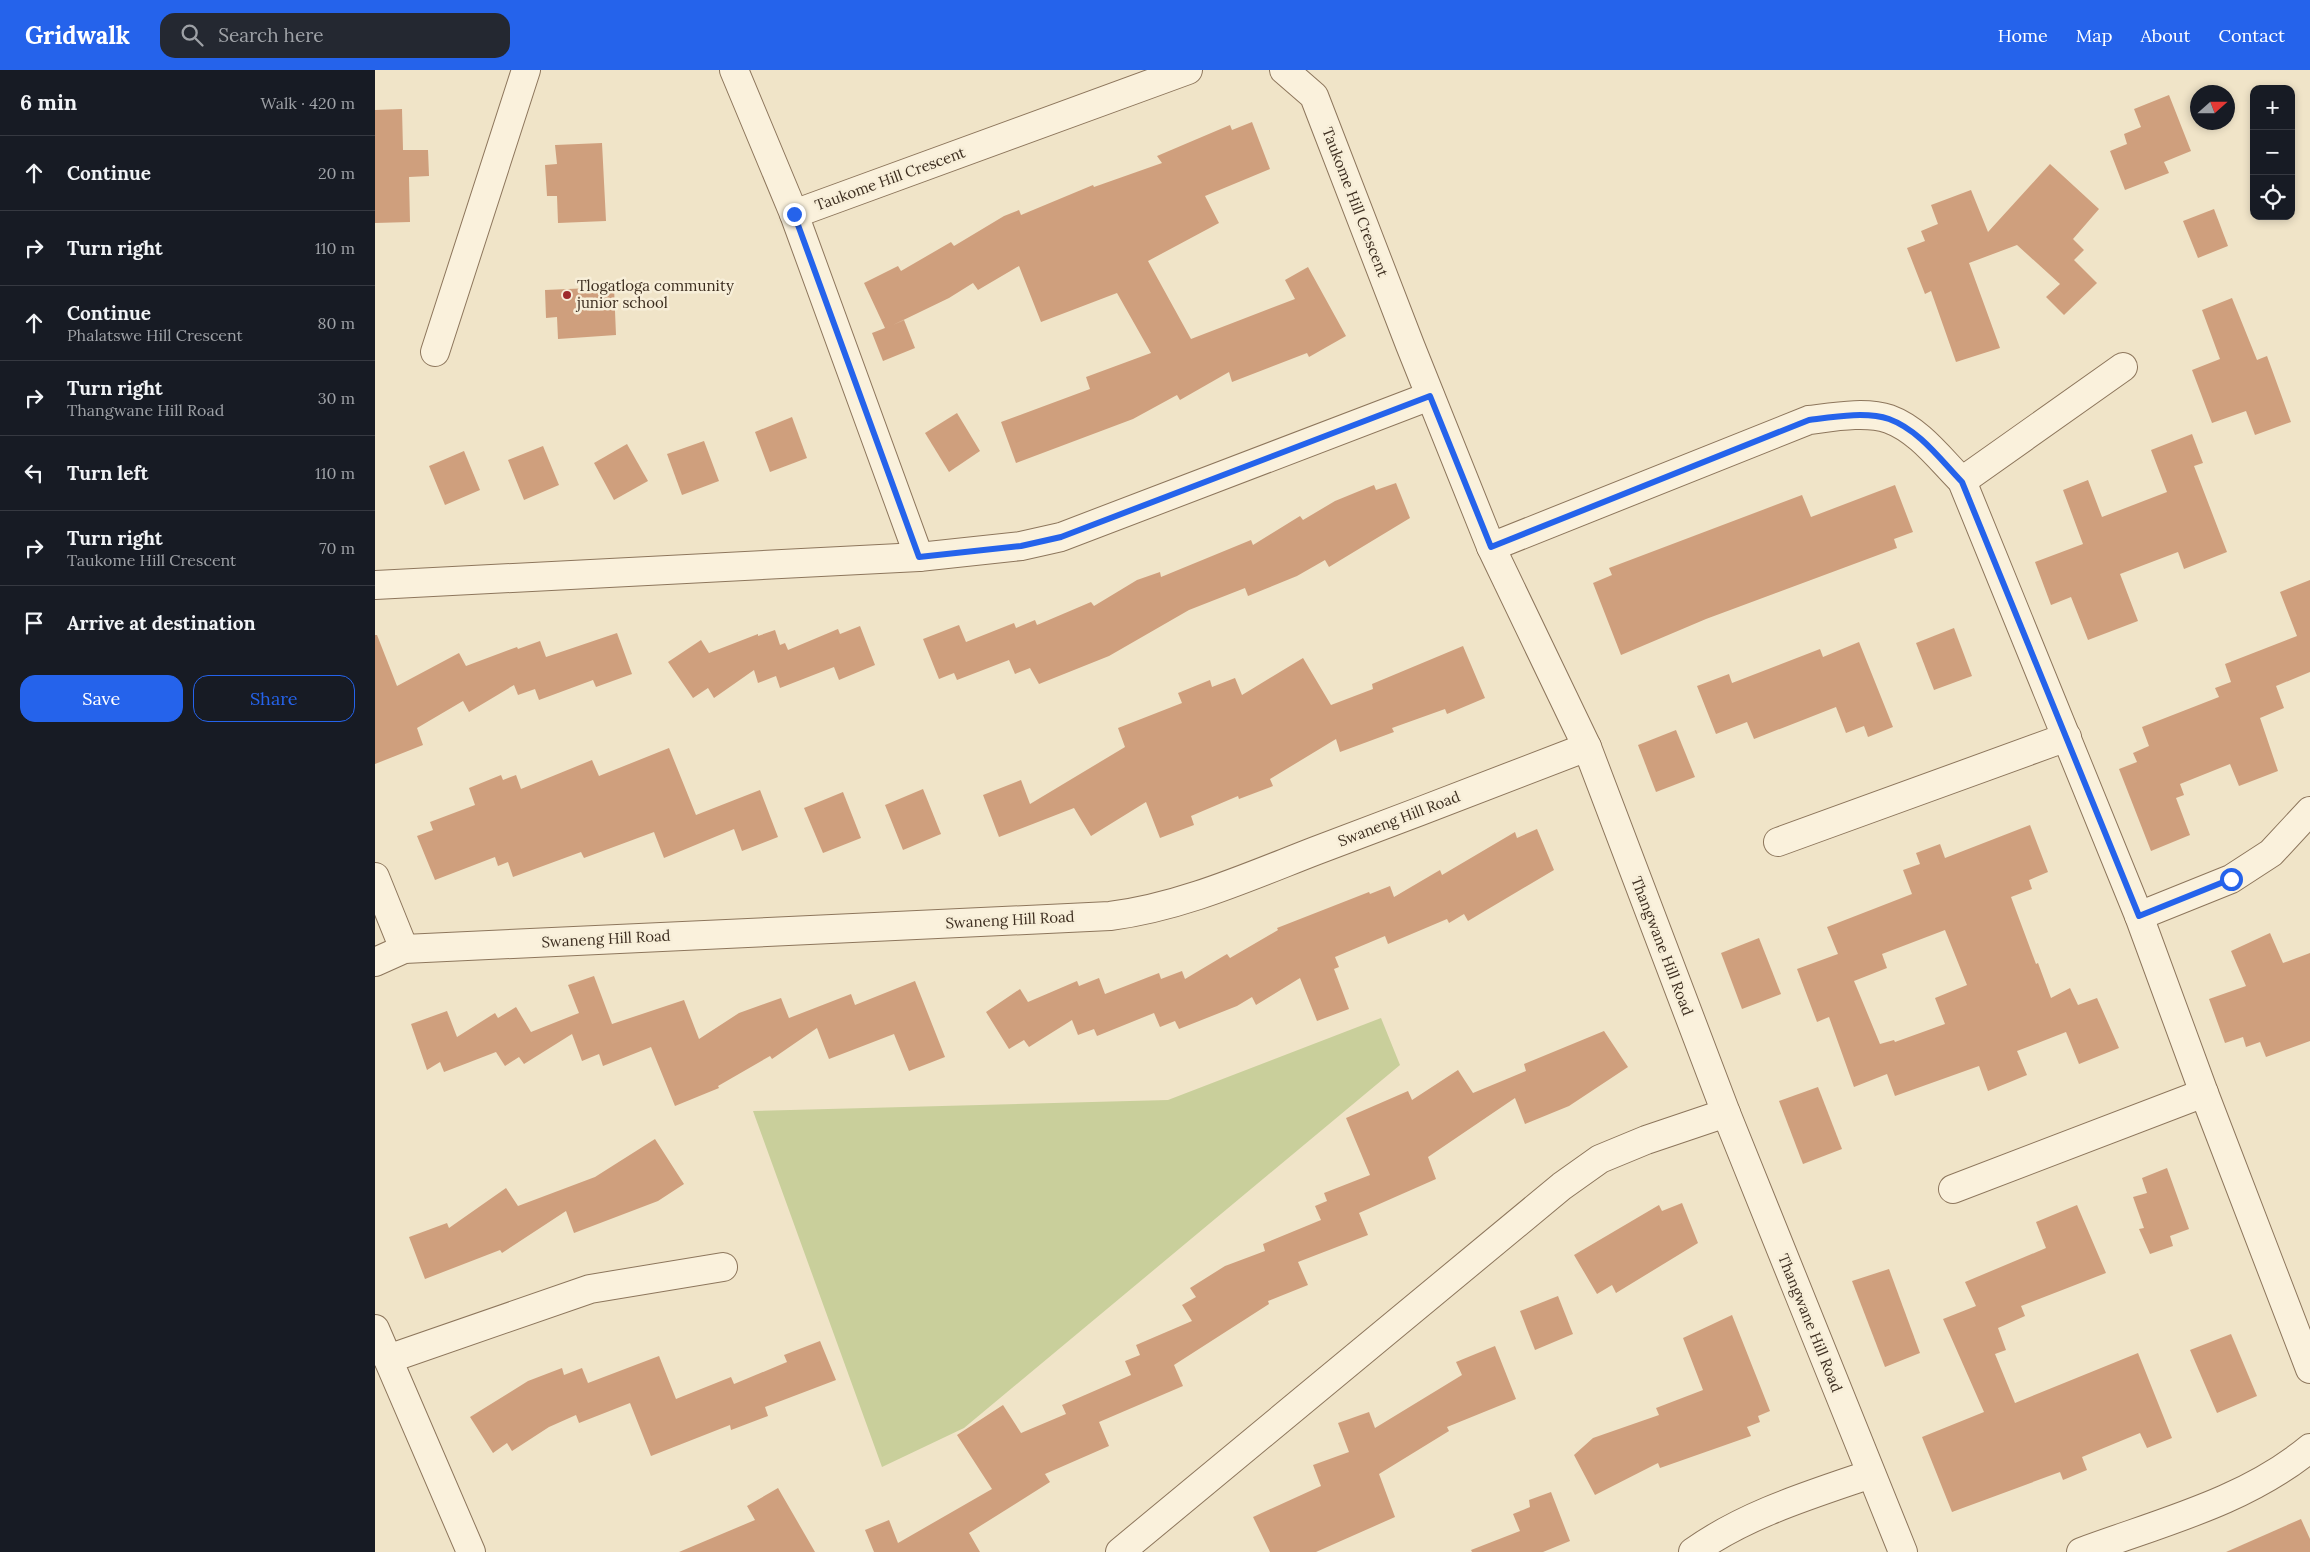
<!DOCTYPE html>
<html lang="en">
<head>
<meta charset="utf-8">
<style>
	body { margin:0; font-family:Lora,serif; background:#242831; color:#f1f3f6 }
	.controls { position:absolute; right:15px; top:15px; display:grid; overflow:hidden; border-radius:10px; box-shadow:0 2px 8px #0003 }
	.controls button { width:45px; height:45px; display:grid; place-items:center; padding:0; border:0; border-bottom:1px solid #363941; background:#171b24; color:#f1f3f6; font:25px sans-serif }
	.compass { position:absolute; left:1815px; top:15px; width:45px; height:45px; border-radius:50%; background:#171b24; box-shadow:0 2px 8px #0003; rotate:69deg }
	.stop { position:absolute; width:15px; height:15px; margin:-11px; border:4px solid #2563eb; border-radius:50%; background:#fff }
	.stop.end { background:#2563eb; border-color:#fff; box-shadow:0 1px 5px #0008 }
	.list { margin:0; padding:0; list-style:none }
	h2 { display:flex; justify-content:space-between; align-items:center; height:65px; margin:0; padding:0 20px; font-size:21px }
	h2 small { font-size:16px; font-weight:400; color:#9ea1a6 }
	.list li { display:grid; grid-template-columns:32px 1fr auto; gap:15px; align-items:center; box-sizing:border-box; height:75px; padding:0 20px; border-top:1px solid #363941 }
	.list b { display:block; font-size:19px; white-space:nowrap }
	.list p { margin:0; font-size:16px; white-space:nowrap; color:#9ea1a6 }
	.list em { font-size:16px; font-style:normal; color:#9ea1a6 }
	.actions { display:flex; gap:10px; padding:15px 20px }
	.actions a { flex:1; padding:11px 0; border:1px solid #2563eb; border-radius:15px; text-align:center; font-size:18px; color:#2563eb }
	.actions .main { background:#2563eb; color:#fff }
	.icon { flex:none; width:28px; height:28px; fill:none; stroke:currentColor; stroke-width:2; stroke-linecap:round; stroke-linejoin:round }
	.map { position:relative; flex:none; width:1935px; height:1482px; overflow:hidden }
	header { display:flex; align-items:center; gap:30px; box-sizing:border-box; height:70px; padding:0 25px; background:#2563eb; color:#fff }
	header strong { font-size:24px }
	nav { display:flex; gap:28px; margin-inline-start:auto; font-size:18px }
	.search { width:350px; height:45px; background:#242831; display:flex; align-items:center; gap:12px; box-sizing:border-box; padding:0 18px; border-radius:15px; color:#9ea1a6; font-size:19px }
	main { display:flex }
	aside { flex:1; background:#171b24 }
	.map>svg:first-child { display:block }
	.green { fill:#c9cf9b }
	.building { fill:#cf9f7d; fill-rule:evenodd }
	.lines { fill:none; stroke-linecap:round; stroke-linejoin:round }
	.minor-casing { stroke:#8d765c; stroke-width:30 }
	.minor { stroke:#faf1dc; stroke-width:28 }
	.route { stroke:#2563eb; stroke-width:6 }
	.poi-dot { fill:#9e2a2b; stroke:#f7eed8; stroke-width:2 }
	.labels { text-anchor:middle; stroke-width:5; stroke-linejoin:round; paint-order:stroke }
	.street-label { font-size:15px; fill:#3d2e20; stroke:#f7eed8 }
	.poi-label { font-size:15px; fill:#3d2e20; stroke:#f7eed8; text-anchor:start }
</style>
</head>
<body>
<header>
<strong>Gridwalk</strong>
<div class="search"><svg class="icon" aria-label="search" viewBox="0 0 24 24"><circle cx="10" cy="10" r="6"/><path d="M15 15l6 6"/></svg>Search here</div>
<nav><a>Home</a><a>Map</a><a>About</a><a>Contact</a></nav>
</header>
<main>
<aside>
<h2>6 min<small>Walk · 420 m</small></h2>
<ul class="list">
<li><svg class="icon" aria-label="ahead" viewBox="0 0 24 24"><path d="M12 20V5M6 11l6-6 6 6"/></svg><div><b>Continue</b></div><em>20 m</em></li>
<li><svg class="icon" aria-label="right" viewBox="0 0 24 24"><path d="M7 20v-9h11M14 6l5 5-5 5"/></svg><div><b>Turn right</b></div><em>110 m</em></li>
<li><svg class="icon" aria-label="ahead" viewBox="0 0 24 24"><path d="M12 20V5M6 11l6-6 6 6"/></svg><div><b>Continue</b><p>Phalatswe Hill Crescent</p></div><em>80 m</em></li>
<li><svg class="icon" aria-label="right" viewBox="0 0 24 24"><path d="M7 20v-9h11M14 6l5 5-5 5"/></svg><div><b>Turn right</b><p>Thangwane Hill Road</p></div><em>30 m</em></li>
<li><svg class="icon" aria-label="left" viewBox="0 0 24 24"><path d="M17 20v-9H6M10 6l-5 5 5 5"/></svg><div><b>Turn left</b></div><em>110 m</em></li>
<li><svg class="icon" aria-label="right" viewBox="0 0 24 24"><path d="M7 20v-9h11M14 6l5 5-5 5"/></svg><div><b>Turn right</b><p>Taukome Hill Crescent</p></div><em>70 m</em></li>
<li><svg class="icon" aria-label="arrive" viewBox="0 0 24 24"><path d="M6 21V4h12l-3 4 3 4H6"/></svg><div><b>Arrive at destination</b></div></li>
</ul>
<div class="actions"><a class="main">Save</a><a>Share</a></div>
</aside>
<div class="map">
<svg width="1935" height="1482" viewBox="0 0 1935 1482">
	<rect width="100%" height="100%" fill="#f0e4c8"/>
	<!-- green -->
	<polygon class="green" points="1006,948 1025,995 589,1358 507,1397 378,1041 793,1030"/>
	<!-- building -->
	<g class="building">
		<polygon points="1794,25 1816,81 1789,92 1794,103 1750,120 1735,81 1752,74 1749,64 1766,57 1759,39"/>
		<polygon points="27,39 28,80 53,80 54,106 34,107 35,152 0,153 0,40"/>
		<polygon points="877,52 895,99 830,126 844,153 773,191 816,269 920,229 910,210 933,197 971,266 934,287 932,283 857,312 854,302 805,330 802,325 758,349 641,393 626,352 715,319 711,307 776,283 742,223 666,252 644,196 603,220 598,213 574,228 518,255 529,250 540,278 508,291 497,263 510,258 489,213 523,196 526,201 576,172 579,176 629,146 644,140 646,145 718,115 719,117 787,93 782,86 855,55 857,60"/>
		<polygon points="227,73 231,151 183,153 182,126 172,126 170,95 182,94 180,75"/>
		<polygon points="1675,94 1724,139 1698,169 1709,180 1699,190 1722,213 1689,245 1671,227 1685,214 1642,175 1594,193 1625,278 1581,292 1556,221 1550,224 1532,178 1550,171 1546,161 1563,154 1556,135 1596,120 1613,162"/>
		<polygon points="1839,139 1853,176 1823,188 1808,151"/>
		<polygon points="239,217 241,265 183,269 182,247 171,248 170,220"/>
		<polygon points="1857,228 1882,290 1892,286 1916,352 1880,365 1871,341 1837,353 1817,300 1845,289 1827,240"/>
		<polygon points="582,343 605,381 574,402 550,363"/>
		<polygon points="417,347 432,388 395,402 380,362"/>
		<polygon points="1817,364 1828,393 1819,396 1852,482 1809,499 1803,482 1745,504 1763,551 1713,570 1696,527 1676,535 1660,492 1708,474 1688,420 1713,410 1727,447 1792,422 1776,380"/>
		<polygon points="329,371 344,411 307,425 292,384"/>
		<polygon points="252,374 273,411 239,430 219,393"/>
		<polygon points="168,376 184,415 149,430 133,390"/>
		<polygon points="89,381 105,420 70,435 54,396"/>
		<polygon points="1021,413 1035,448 954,497 950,490 922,506 873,526 870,518 814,540 734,586 664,614 655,598 640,604 634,590 582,610 579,603 564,609 548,569 584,555 591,572 639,553 641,558 660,550 662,555 716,532 719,536 762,510 785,502 786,507 876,470 878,475 925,446 928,450 960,431 999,415 1001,420"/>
		<polygon points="1520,415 1538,462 1519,469 1522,478 1331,549 1246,585 1218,513 1237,505 1234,498 1427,425 1436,447"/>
		<polygon points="1935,510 1935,602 1901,616 1909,638 1885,648 1903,701 1864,716 1855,694 1805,714 1809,725 1801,728 1815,765 1776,781 1744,699 1762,692 1758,683 1774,676 1767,657 1844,627 1840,618 1856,612 1850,594 1922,566 1905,522"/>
		<polygon points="485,556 500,595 464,610 459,597 405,618 401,606 383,613 379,600 339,628 333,618 318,628 293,592 326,570 334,583 383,564 383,566 400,560 405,575 410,573 413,580 463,559 465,564"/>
		<polygon points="1579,558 1597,606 1559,620 1541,573"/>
		<polygon points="242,563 257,604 221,617 218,610 164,630 160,619 143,625 139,615 94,642 88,631 42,658 48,675 0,694 0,565 2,565 22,616 84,583 91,596 142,577 143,579 165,571 171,587"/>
		<polygon points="1484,572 1518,657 1493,667 1489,656 1471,663 1461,637 1379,669 1372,652 1341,664 1322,616 1354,604 1357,613 1445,579 1448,587"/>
		<polygon points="1088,576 1110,628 1072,644 1070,639 1017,658 1019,662 965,682 961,669 895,709 898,716 864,729 863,726 816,746 819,755 785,768 771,732 716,766 699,738 624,767 608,725 646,710 655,734 750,677 743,658 807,633 803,623 835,610 837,617 860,608 867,625 928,588 956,635 998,619 997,614"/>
		<polygon points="1301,660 1320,707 1281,722 1263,675"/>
		<polygon points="294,678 321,745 385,720 403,767 367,781 359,759 289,788 279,762 209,788 206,782 138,807 133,792 123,796 120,787 60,810 42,766 58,760 55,752 100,735 94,718 126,705 128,710 141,705 146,719 217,690 224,706"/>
		<polygon points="548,719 566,764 528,780 510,735"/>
		<polygon points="468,722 486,768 448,783 429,738"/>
		<path d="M 1655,755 L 1673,802 L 1654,810 L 1657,819 L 1636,827 L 1661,894 L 1663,893 L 1676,928 L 1695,918 L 1703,935 L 1722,928 L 1744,978 L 1704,994 L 1691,962 L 1642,981 L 1652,1005 L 1613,1021 L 1604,996 L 1520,1026 L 1512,1004 L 1479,1017 L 1454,947 L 1442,952 L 1422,899 L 1463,884 L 1452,857 L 1537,824 L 1528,800 L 1545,794 L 1541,783 L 1565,774 L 1570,788 ZM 1570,860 L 1592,915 L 1560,928 L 1570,954 L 1520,972 L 1519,970 L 1505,974 L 1479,911 L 1512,898 L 1507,884 Z"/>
		<polygon points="1162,759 1179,800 1093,851 1089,844 1074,853 1072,849 1013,874 1010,866 960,887 964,897 959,899 974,939 942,951 925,908 881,935 877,927 862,936 804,959 800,951 785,957 779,943 722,966 719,959 703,965 697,950 654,977 649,970 634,979 611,942 645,919 653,932 702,911 704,916 724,908 730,924 784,903 786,909 807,901 810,909 852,884 855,888 903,860 902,858 994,822 995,824 1015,816 1019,827 1065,800 1067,805 1140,762 1142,768"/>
		<polygon points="1895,863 1908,893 1935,883 1935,971 1891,987 1885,972 1871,977 1868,967 1850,973 1834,929 1871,916 1856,881"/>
		<polygon points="1384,868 1406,924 1367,939 1346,883"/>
		<polygon points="219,906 237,954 309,930 324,969 364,943 406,928 414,948 476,924 480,935 540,911 570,987 534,1001 519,964 454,989 442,958 397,989 395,986 343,1016 344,1018 300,1036 276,977 228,996 224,984 207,991 197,964 149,994 144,987 130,996 121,982 69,1002 65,992 52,1000 36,954 72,941 82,967 120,943 123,948 141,937 156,962 204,943 193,915"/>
		<polygon points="1229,961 1253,997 1194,1036 1150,1054 1140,1028 1053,1087 1061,1109 984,1143 993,1165 923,1192 933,1215 893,1231 894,1234 799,1295 808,1316 724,1352 734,1376 670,1404 675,1412 594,1463 605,1482 499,1482 490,1460 514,1450 523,1473 617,1419 582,1365 628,1335 646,1363 691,1344 687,1335 756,1305 750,1291 765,1285 761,1275 817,1251 807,1235 821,1227 815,1218 850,1196 890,1181 888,1174 946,1150 940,1136 952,1131 949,1123 995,1105 971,1048 1033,1021 1037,1030 1083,1000 1098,1023 1151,1001 1149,994"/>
		<polygon points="1443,1017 1467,1079 1428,1094 1404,1031"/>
		<polygon points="280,1069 309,1114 283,1131 199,1163 191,1141 127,1183 125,1180 50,1209 34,1167 72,1153 74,1158 131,1118 143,1136 220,1107"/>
		<polygon points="1792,1098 1814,1159 1795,1166 1798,1176 1775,1184 1764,1159 1769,1158 1758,1127 1772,1123 1767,1108"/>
		<polygon points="1307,1133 1323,1173 1241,1223 1237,1215 1222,1224 1199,1185 1284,1135 1287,1141"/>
		<polygon points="1702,1135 1731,1203 1646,1236 1650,1246 1623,1258 1631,1280 1620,1284 1640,1333 1763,1283 1797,1368 1772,1378 1765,1363 1707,1387 1712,1400 1688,1410 1685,1402 1577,1442 1547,1367 1609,1342 1568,1249 1601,1236 1590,1212 1671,1178 1661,1152"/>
		<polygon points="1514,1199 1545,1283 1510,1297 1477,1211"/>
		<polygon points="1183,1226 1198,1264 1160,1280 1145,1241"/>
		<polygon points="1357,1245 1395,1341 1383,1346 1385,1352 1372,1357 1376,1366 1285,1398 1283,1393 1220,1425 1199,1385 1218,1368 1284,1345 1281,1338 1328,1320 1308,1268"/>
		<polygon points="1856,1264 1882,1326 1842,1343 1815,1280"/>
		<polygon points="445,1271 461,1310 390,1337 393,1346 356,1360 355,1355 276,1386 255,1333 204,1353 201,1345 174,1357 137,1381 132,1373 118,1383 95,1347 153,1311 187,1298 189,1305 207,1298 213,1313 284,1286 301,1329 356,1307 359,1314 412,1292 409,1285"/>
		<polygon points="1120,1276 1141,1329 1072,1357 1074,1361 1004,1404 1020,1447 941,1482 895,1482 878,1447 946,1416 938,1395 974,1382 963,1353 994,1342 1000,1358 1087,1305 1081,1292"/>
		<polygon points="403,1418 440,1482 304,1482 380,1450 372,1436"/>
		<polygon points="1176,1422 1195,1471 1168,1482 1097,1482 1096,1480 1145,1461 1138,1444 1155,1437 1154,1430"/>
		<polygon points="1926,1449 1935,1469 1935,1482 1851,1482"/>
	</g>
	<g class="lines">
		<defs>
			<g id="minor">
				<polyline points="359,0 419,144 544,487"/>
				<polyline points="909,0 939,26 1035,275 1116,477 1212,677 1351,1043 1528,1482"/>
				<polyline points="419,144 813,0"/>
				<polyline points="60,282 151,0"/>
				<polyline points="1587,411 1748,297"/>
				<path d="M 1116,477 L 1434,350 C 1458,347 1491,341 1514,349 C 1544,360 1565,389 1587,411 L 1764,846 L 1829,1023 L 1935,1299"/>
				<polyline points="0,515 544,487 646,476 686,467 1055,326"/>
				<polyline points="1403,772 1692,667"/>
				<polyline points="0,807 29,879"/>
				<polyline points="1764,846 1856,809 1896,783 1935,741"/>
				<path d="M 0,892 L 29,879 L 735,846 C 806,837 873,807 940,781 C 1031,747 1121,712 1212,677"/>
				<polyline points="1578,1119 1829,1023"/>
				<polyline points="0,1259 96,1482"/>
				<polyline points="13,1289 215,1219 348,1197"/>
				<polyline points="745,1482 1187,1116 1225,1089 1271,1070 1351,1043"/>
				<path d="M 1318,1482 C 1371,1444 1435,1425 1496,1404"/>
				<path d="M 1706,1482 C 1784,1453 1870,1432 1935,1378"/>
			</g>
		</defs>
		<!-- minor casing -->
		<use href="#minor" class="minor-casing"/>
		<!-- minor -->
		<use href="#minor" class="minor"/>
	</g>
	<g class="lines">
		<!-- route -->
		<path class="route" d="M 419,144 L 544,487 L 646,476 L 686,467 L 1055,326 L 1116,477 L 1434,350 C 1457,347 1491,341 1514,349 C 1544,360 1565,389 1587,412 L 1764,846 L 1856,809"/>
	</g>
	<!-- markers -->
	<circle class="poi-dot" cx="192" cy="225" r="5"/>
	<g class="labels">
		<!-- street labels -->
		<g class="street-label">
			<text transform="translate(515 109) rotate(-20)" y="5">Taukome Hill Crescent</text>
			<text transform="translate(980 132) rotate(69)" y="5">Taukome Hill Crescent</text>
			<text transform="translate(1024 749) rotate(-21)" y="5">Swaneng Hill Road</text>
			<text transform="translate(635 850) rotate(-3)" y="5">Swaneng Hill Road</text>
			<text transform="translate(231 869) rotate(-3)" y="5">Swaneng Hill Road</text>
			<text transform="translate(1287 876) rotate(69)" y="5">Thangwane Hill Road</text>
			<text transform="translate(1435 1253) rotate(68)" y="5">Thangwane Hill Road</text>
		</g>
		<!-- poi labels -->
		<g class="poi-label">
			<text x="202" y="221">Tlogatloga community<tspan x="202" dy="17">junior school</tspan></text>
		</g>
	</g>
</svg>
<div class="controls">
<button>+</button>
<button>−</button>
<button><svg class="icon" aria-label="locate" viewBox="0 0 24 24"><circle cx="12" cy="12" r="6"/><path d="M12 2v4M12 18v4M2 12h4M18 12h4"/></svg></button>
</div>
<svg class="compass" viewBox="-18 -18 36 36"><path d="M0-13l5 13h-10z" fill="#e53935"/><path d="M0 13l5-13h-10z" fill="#9ea1a6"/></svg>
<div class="stop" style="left:1856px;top:809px"></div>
<div class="stop end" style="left:419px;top:144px"></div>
</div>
</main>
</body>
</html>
